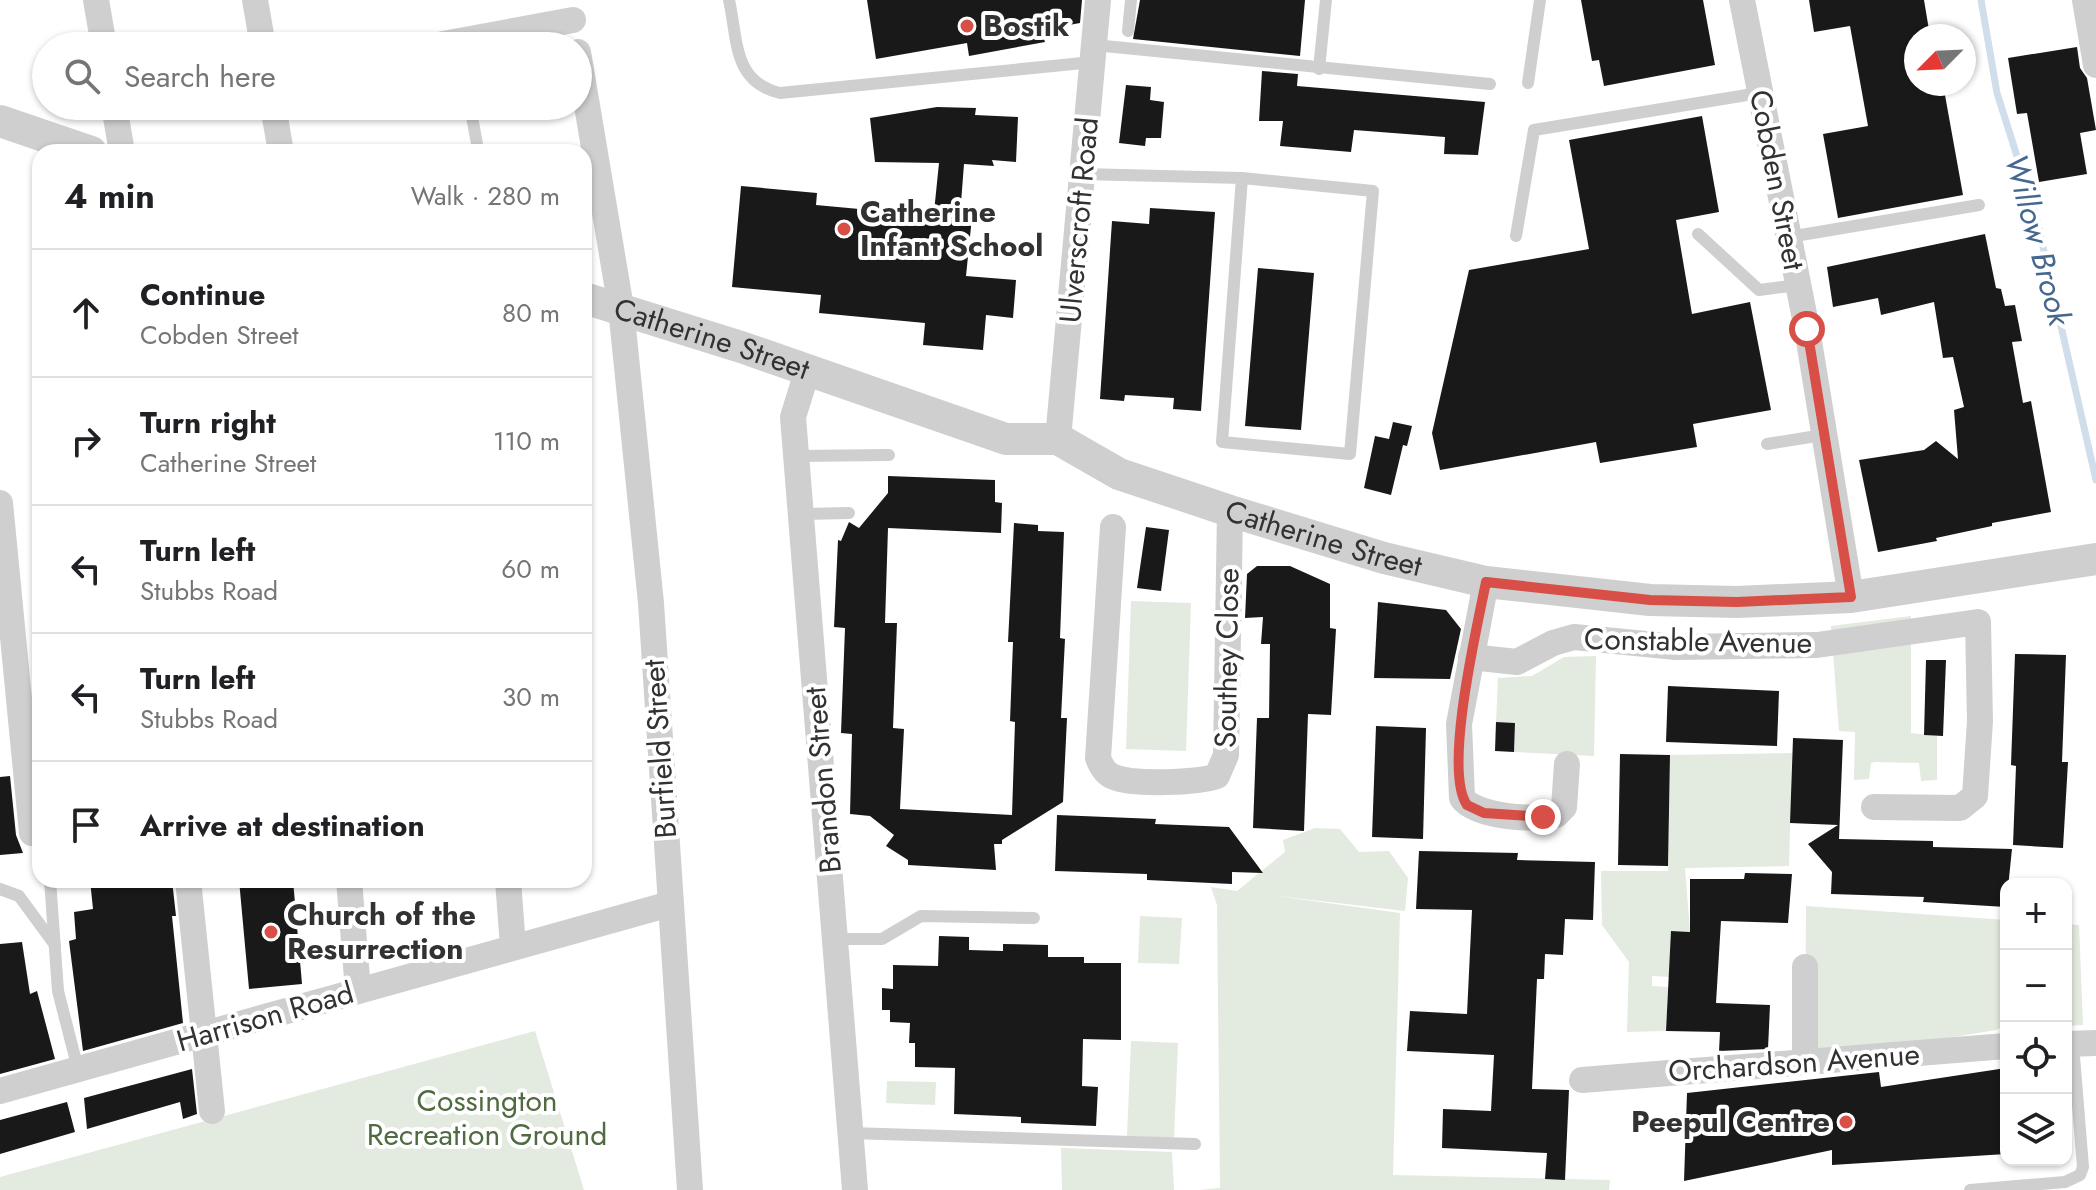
<!DOCTYPE html>
<html lang="en">
<head>
<meta charset="utf-8">
<style>
	body { margin:0; font-family:Jost,sans-serif; background:#f2f2f2; color:#202124 }
	.controls { position:absolute; right:24px; bottom:24px; display:grid; overflow:hidden; border-radius:16px; box-shadow:0 2px 6px #0004 }
	.controls button { width:72px; height:72px; display:grid; place-items:center; padding:0; border:0; border-bottom:2px solid #e0e0e0; background:#fff; color:#202124; font:40px sans-serif }
	.compass { position:absolute; left:1904px; top:24px; width:72px; height:72px; border-radius:50%; background:#fff; box-shadow:0 2px 6px #0004; rotate:246deg }
	.stop { position:absolute; width:24px; height:24px; margin:-18px; border:6px solid #d74f46; border-radius:50%; background:#fff }
	.stop.end { background:#d74f46; border-color:#fff; box-shadow:0 2px 8px #0008 }
	.list { margin:0; padding:0; list-style:none }
	h2 { display:flex; justify-content:space-between; align-items:center; height:104px; margin:0; padding:0 32px; font-size:34px }
	h2 small { font-size:26px; font-weight:400; color:#757577 }
	.list li { display:grid; grid-template-columns:52px 1fr auto; gap:24px; align-items:center; box-sizing:border-box; height:128px; padding:0 32px; border-top:2px solid #e0e0e0 }
	.list b { display:block; font-size:30px; white-space:nowrap }
	.list p { margin:0; font-size:26px; white-space:nowrap; color:#757577 }
	.list em { font-size:26px; font-style:normal; color:#757577 }
	.icon { flex:none; width:44px; height:44px; fill:none; stroke:currentColor; stroke-width:2; stroke-linecap:round; stroke-linejoin:round }
	.map { position:relative; flex:none; width:2096px; height:1190px; overflow:hidden }
	.search { position:absolute; background:#fff; box-shadow:0 2px 6px #0004; left:32px; top:32px; width:560px; height:88px; display:flex; align-items:center; gap:20px; box-sizing:border-box; padding:0 28px; border-radius:44px; color:#757577; font-size:30px }
	.panel { position:absolute; background:#fff; box-shadow:0 2px 6px #0004; left:32px; top:144px; width:560px; height:744px; border-radius:24px }
	.map>svg:first-child { display:block }
	.green { fill:#e3eadf }
	.lines { fill:none; stroke-linecap:round; stroke-linejoin:round }
	.stream { stroke:#d0ddeb; stroke-width:7 }
	.building { fill:#191919 }
	.service { stroke:#cfcfcf; stroke-width:12 }
	.minor { stroke:#cfcfcf; stroke-width:26 }
	.tertiary { stroke:#cfcfcf; stroke-width:32 }
	.route { stroke:#d74f46; stroke-width:10 }
	.poi-dot { fill:#d74f46; stroke:#fff; stroke-width:3 }
	.labels { text-anchor:middle; stroke-width:8; stroke-linejoin:round; paint-order:stroke }
	.poi-label { font-size:30px; font-weight:bold; fill:#323232; stroke:#fff; text-anchor:start }
	.street-label { font-size:30px; fill:#323232; stroke:#fff }
	.park-label { font-size:30px; fill:#506b42; stroke:#fff }
	.water-label { font-size:32px; font-style:italic; fill:#46688e; stroke:#fff }
</style>
</head>
<body>
<div class="map">
<svg width="2096" height="1190" viewBox="0 0 2096 1190">
	<rect width="100%" height="100%" fill="#fff"/>
	<!-- green -->
	<g class="green">
		<polygon points="1131,601 1191,603 1186,751 1126,749"/>
		<polygon points="1911,616 1911,733 1937,736 1937,780 1921,781 1919,763 1875,762 1871,763 1869,779 1854,780 1855,732 1839,731 1831,626"/>
		<polygon points="1596,656 1594,756 1514,752 1515,723 1496,722 1498,678 1532,676 1564,657"/>
		<polygon points="1792,753 1789,866 1685,868 1690,932 1671,931 1670,977 1652,976 1652,986 1668,987 1666,1031 1627,1032 1629,962 1602,925 1601,871 1668,871 1670,755"/>
		<polygon points="1315,828 1340,829 1359,852 1389,851 1408,878 1405,911 1270,895 1400,913 1393,1175 1610,1180 1609,1190 1199,1190 1220,1188 1217,905 1211,887 1237,891 1285,852 1283,840"/>
		<polygon points="1806,906 2006,920 2006,1025 1996,1030 1805,1062"/>
		<polygon points="1140,916 1182,918 1179,964 1138,963"/>
		<polygon points="2066,924 2079,925 2083,1025 2066,1026"/>
		<polygon points="535,1031 584,1190 0,1190 0,1177"/>
		<polygon points="1131,1041 1178,1043 1174,1138 1127,1136"/>
		<polygon points="887,1081 936,1082 935,1105 886,1103"/>
		<polygon points="1061,1148 1172,1152 1174,1190 1062,1190"/>
	</g>
	<g class="lines">
		<!-- stream -->
		<polyline class="stream" points="1981,0 1997,93 2036,216 2096,480"/>
	</g>
	<!-- building -->
	<g class="building">
		<polygon points="867,0 1082,0 1080,23 1041,30 1045,42 969,56 967,43 876,59"/>
		<polygon points="1140,0 1305,0 1300,56 1133,39"/>
		<polygon points="1581,0 1703,0 1715,65 1604,86 1599,60 1592,61"/>
		<polygon points="1809,0 1924,0 1930,36 1916,36 1916,84 1943,84 1963,195 1838,218 1823,134 1868,126 1850,26 1814,32"/>
		<polygon points="2077,47 2080,68 2087,78 2096,130 2080,133 2087,174 2039,182 2027,113 2017,114 2008,58"/>
		<polygon points="1262,71 1298,74 1297,86 1485,102 1478,155 1444,154 1445,137 1354,130 1351,152 1280,146 1283,121 1259,121"/>
		<polygon points="1126,85 1151,87 1150,100 1164,102 1161,138 1146,138 1145,146 1119,143"/>
		<polygon points="937,107 976,108 975,115 1018,117 1016,162 992,160 994,166 964,164 960,216 972,217 966,276 1016,280 1013,318 986,315 983,350 923,345 925,323 819,313 821,295 732,287 741,186 817,193 816,205 924,215 924,211 934,212 939,163 875,162 870,118"/>
		<polygon points="1702,116 1719,212 1676,220 1692,314 1750,302 1771,410 1693,424 1697,447 1600,463 1596,442 1440,470 1432,433 1469,270 1589,249 1569,140"/>
		<polygon points="1150,208 1215,212 1201,411 1173,409 1174,398 1125,395 1124,401 1100,399 1112,221 1149,224"/>
		<polygon points="1985,234 1996,288 2001,289 2005,306 2015,305 2022,341 2012,342 2023,403 2031,401 2051,512 1992,523 1992,526 1936,538 1937,541 1878,552 1859,460 1924,450 1936,441 1958,459 1954,410 1964,407 1953,357 1943,358 1934,302 1881,315 1878,298 1833,307 1827,267"/>
		<polygon points="1258,268 1314,273 1301,430 1245,426"/>
		<polygon points="1393,422 1412,426 1407,446 1403,445 1391,495 1364,488 1375,436 1389,439"/>
		<polygon points="888,476 995,480 995,502 1002,503 1001,533 888,528 885,623 897,623 893,728 904,729 900,809 1012,815 1015,722 1010,721 1013,642 1008,642 1014,523 1038,525 1038,531 1064,532 1060,638 1065,639 1061,718 1067,718 1063,802 1002,840 1002,844 994,844 996,870 908,865 908,860 886,846 894,835 870,816 850,814 852,734 841,733 845,628 834,627 838,540 841,541 849,522 859,528 888,493"/>
		<polygon points="1146,527 1169,530 1161,591 1137,588"/>
		<polygon points="1257,566 1290,566 1330,584 1330,628 1336,629 1331,715 1308,714 1304,831 1253,828 1257,718 1269,718 1270,644 1261,644 1263,617 1245,618 1247,574"/>
		<polygon points="1378,602 1446,610 1461,629 1450,679 1374,678"/>
		<polygon points="2015,654 2066,655 2062,762 2068,762 2063,848 2013,845 2016,766 2011,765"/>
		<polygon points="1926,660 1946,660 1943,736 1924,735"/>
		<polygon points="1668,686 1779,691 1777,746 1666,742"/>
		<polygon points="1496,722 1515,723 1514,752 1495,751"/>
		<polygon points="1376,726 1426,728 1423,839 1372,837"/>
		<polygon points="1793,738 1843,740 1839,839 1933,841 1933,847 2012,849 2006,907 1923,902 1924,897 1831,894 1832,872 1808,844 1838,825 1790,823"/>
		<polygon points="1620,754 1670,755 1668,866 1618,865"/>
		<polygon points="10,776 16,835 23,853 0,855 0,777"/>
		<polygon points="1057,815 1156,819 1155,824 1229,827 1263,873 1232,872 1232,884 1147,880 1147,874 1055,871"/>
		<polygon points="1419,851 1518,853 1517,860 1595,862 1593,920 1565,919 1563,955 1545,954 1544,979 1537,979 1532,1089 1569,1090 1565,1180 1545,1179 1547,1153 1442,1148 1443,1109 1491,1111 1494,1055 1407,1051 1410,1011 1467,1014 1472,910 1416,909"/>
		<polygon points="1745,873 1792,874 1788,923 1721,921 1716,1003 1770,1005 1768,1049 1719,1051 1720,1032 1666,1031 1671,931 1690,932 1690,879 1744,879"/>
		<polygon points="90,880 172,880 176,916 172,916 183,1023 83,1051 69,941 76,939 74,912 93,909"/>
		<polygon points="239,880 293,880 302,984 249,989"/>
		<polygon points="939,936 969,937 969,950 1003,951 1003,944 1048,945 1048,957 1084,957 1084,963 1121,963 1121,1040 1083,1039 1082,1086 1098,1087 1096,1126 1021,1123 1021,1117 954,1114 955,1068 915,1067 915,1043 909,1043 910,1023 890,1022 890,1010 882,1010 882,988 893,989 893,965 938,966"/>
		<polygon points="22,942 30,994 37,991 55,1059 0,1074 0,944"/>
		<polygon points="2006,1068 2006,1154 1832,1165 1832,1150 1684,1181 1687,1093 1879,1072 1881,1087"/>
		<polygon points="192,1069 197,1114 183,1119 180,1102 87,1129 84,1098"/>
		<polygon points="67,1102 75,1132 0,1154 0,1120"/>
	</g>
	<g class="lines">
		<!-- service -->
		<g class="service">
			<path d="M 729,0 C 738,41 733,82 780,93 L 1093,62"/>
			<polyline points="1128,31 1131,0"/>
			<polyline points="1094,45 1490,84"/>
			<polyline points="1319,69 1326,0"/>
			<polyline points="1528,83 1540,0"/>
			<polyline points="470,106 477,144"/>
			<polyline points="1082,174 1242,178 1373,191 1350,454 1222,442 1242,178"/>
			<polyline points="1698,234 1759,290 1798,285"/>
			<polyline points="1516,236 1534,130 1759,93"/>
			<polyline points="1789,237 1979,205"/>
			<polyline points="1767,444 1823,435"/>
			<polyline points="796,456 889,455"/>
			<polyline points="802,514 849,513"/>
			<polyline points="50,880 58,991 78,1069"/>
			<polyline points="0,889 19,896 55,945"/>
			<polyline points="835,939 882,939 921,916 1034,918"/>
			<polyline points="850,1133 1195,1144"/>
			<polyline points="1970,1190 2065,1182 2080,1175 2083,1167 2073,1044"/>
		</g>
		<!-- minor -->
		<g class="minor">
			<polyline points="96,0 104,46"/>
			<polyline points="255,0 263,46"/>
			<polyline points="1742,0 1807,329 1851,597"/>
			<polyline points="2085,0 2096,65"/>
			<polyline points="443,44 573,20"/>
			<polyline points="578,52 621,308 651,603 690,1190"/>
			<polyline points="114,106 122,152"/>
			<polyline points="273,106 281,152"/>
			<polyline points="807,372 793,417 855,1190"/>
			<polyline points="1058,439 1098,0"/>
			<polyline points="0,503 32,833 40,833"/>
			<path d="M 1113,527 L 1098,758 C 1101,766 1105,774 1114,777 C 1133,785 1197,783 1217,776 L 1226,755 L 1230,511"/>
			<path d="M 1486,582 L 1459,724 L 1462,798 C 1476,817 1534,821 1556,815 L 1564,807 L 1567,764"/>
			<polyline points="1471,657 1517,662 1553,643 1574,637 1676,647 1817,645 1978,622 1980,721 1975,796 1960,808 1874,807"/>
			<polyline points="188,880 212,1111"/>
			<polyline points="349,880 358,990"/>
			<polyline points="508,880 513,947"/>
			<polyline points="1805,967 1805,1062"/>
			<polyline points="2066,1044 2096,1043"/>
			<polyline points="1582,1080 2006,1046"/>
			<polyline points="0,1091 670,904"/>
		</g>
		<!-- tertiary -->
		<g class="tertiary">
			<polyline points="0,121 91,152"/>
			<path id="s1" d="M 584,298 L 741,347 L 1006,439 L 1058,439 L 1119,474 L 1230,511 L 1384,558 L 1486,582 L 1650,600 L 1737,602 L 1851,597 L 2096,559"/>
		</g>
	</g>
	<g class="lines">
		<!-- route -->
		<path class="route" d="M 1543,817 L 1484,813 L 1467,805 C 1443,771 1477,627 1486,582 L 1650,600 L 1737,602 L 1851,597 L 1807,329"/>
	</g>
	<!-- markers -->
	<g class="poi-dot">
		<circle cx="967" cy="26" r="8"/>
		<circle cx="844" cy="229" r="8"/>
		<circle cx="271" cy="932" r="8"/>
		<circle cx="1846" cy="1122" r="8"/>
	</g>
	<g class="labels">
		<!-- poi labels -->
		<g class="poi-label">
			<text x="983" y="36">Bostik</text>
			<text x="860" y="222">Catherine<tspan x="860" dy="34">Infant School</tspan></text>
			<text x="287" y="925">Church of the<tspan x="287" dy="34">Resurrection</tspan></text>
			<text x="1830" y="1132" text-anchor="end">Peepul Centre</text>
		</g>
		<!-- street labels -->
		<g class="street-label">
			<text transform="translate(1777 180) rotate(79)" y="10">Cobden Street</text>
			<text transform="translate(1079 220) rotate(-85)" y="10">Ulverscroft Road</text>
			<text dy="10" stroke="none"><textPath href="#s1" startOffset="134">Catherine Street</textPath></text>
			<text dy="10" stroke="none"><textPath href="#s1" startOffset="782">Catherine Street</textPath></text>
			<text transform="translate(1698 641) rotate(1)" y="10">Constable Avenue</text>
			<text transform="translate(1227 658) rotate(-89)" y="10">Southey Close</text>
			<text transform="translate(660 749) rotate(-94)" y="10">Burfield Street</text>
			<text transform="translate(823 780) rotate(-95)" y="10">Brandon Street</text>
			<text transform="translate(265 1017) rotate(-16)" y="10">Harrison Road</text>
			<text transform="translate(1794 1063) rotate(-4)" y="10">Orchardson Avenue</text>
		</g>
		<!-- park labels -->
		<g class="park-label">
			<text x="487" y="1111">Cossington<tspan x="487" dy="34">Recreation Ground</tspan></text>
		</g>
		<!-- water labels -->
		<g class="water-label">
			<text transform="translate(2038 240) rotate(75)" y="11">Willow Brook</text>
		</g>
	</g>
</svg>
<div class="controls">
<button>+</button>
<button>−</button>
<button><svg class="icon" aria-label="locate" viewBox="0 0 24 24"><circle cx="12" cy="12" r="6"/><path d="M12 2v4M12 18v4M2 12h4M18 12h4"/></svg></button>
<button><svg class="icon" aria-label="layers" viewBox="0 0 24 24"><path d="M12 4l9 5-9 5-9-5zM3 14l9 5 9-5"/></svg></button>
</div>
<svg class="compass" viewBox="-18 -18 36 36"><path d="M0-13l5 13h-10z" fill="#e53935"/><path d="M0 13l5-13h-10z" fill="#757577"/></svg>
<div class="stop" style="left:1807px;top:329px"></div>
<div class="stop end" style="left:1543px;top:817px"></div>
<div class="search"><svg class="icon" aria-label="search" viewBox="0 0 24 24"><circle cx="10" cy="10" r="6"/><path d="M15 15l6 6"/></svg>Search here</div>
<section class="panel">
<h2>4 min<small>Walk · 280 m</small></h2>
<ul class="list">
<li><svg class="icon" aria-label="ahead" viewBox="0 0 24 24"><path d="M12 20V5M6 11l6-6 6 6"/></svg><div><b>Continue</b><p>Cobden Street</p></div><em>80 m</em></li>
<li><svg class="icon" aria-label="right" viewBox="0 0 24 24"><path d="M7 20v-9h11M14 6l5 5-5 5"/></svg><div><b>Turn right</b><p>Catherine Street</p></div><em>110 m</em></li>
<li><svg class="icon" aria-label="left" viewBox="0 0 24 24"><path d="M17 20v-9H6M10 6l-5 5 5 5"/></svg><div><b>Turn left</b><p>Stubbs Road</p></div><em>60 m</em></li>
<li><svg class="icon" aria-label="left" viewBox="0 0 24 24"><path d="M17 20v-9H6M10 6l-5 5 5 5"/></svg><div><b>Turn left</b><p>Stubbs Road</p></div><em>30 m</em></li>
<li><svg class="icon" aria-label="arrive" viewBox="0 0 24 24"><path d="M6 21V4h12l-3 4 3 4H6"/></svg><div><b>Arrive at destination</b></div></li>
</ul>
</section>
</div>
</body>
</html>
